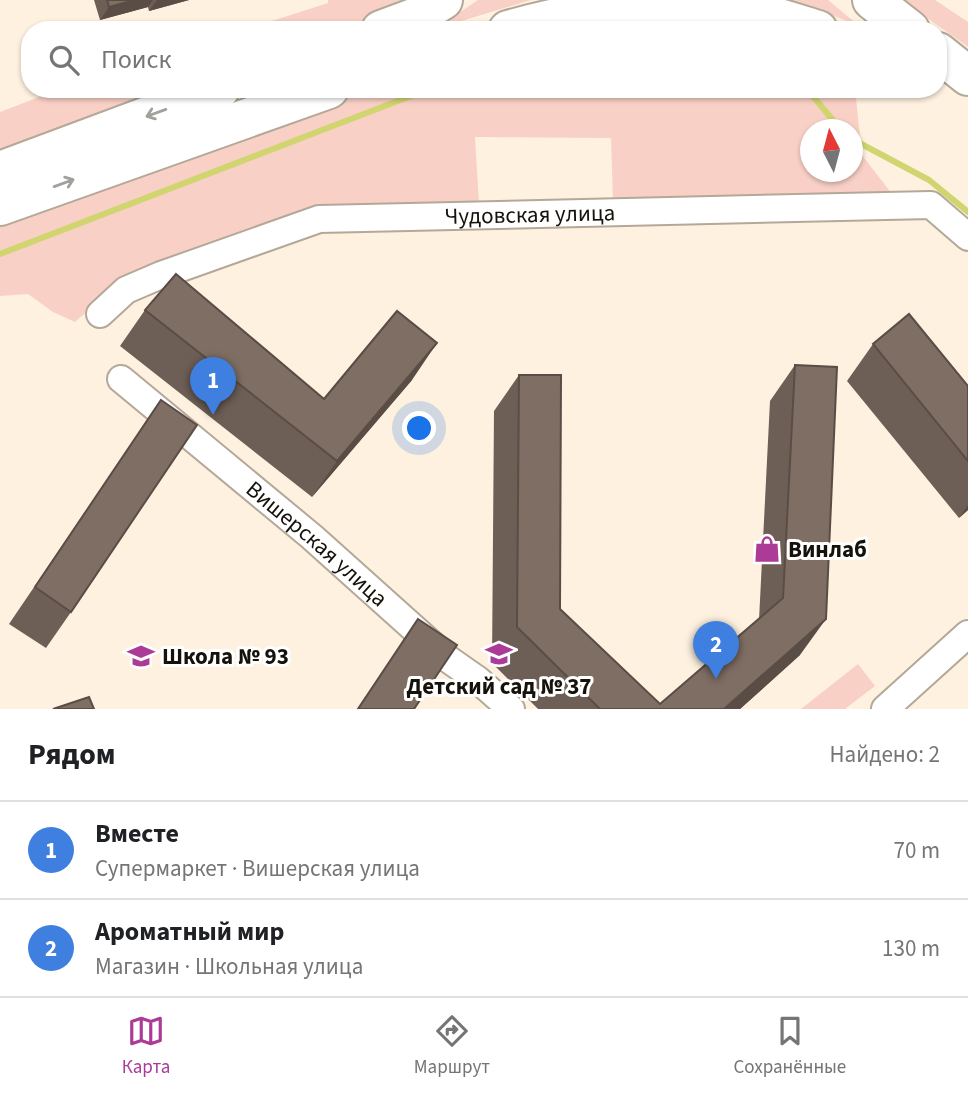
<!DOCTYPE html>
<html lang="ru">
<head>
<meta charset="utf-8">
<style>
	body { margin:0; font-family:"Source Sans 3",sans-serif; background:#f6f6f6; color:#202124 }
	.compass { position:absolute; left:800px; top:119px; width:63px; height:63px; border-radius:50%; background:#fff; box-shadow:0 2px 5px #0004; rotate:354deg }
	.you { position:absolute; left:420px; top:429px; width:24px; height:24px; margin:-18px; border:5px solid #fff; border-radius:50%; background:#1a73e8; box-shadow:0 0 0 10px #1a73e833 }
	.badge { display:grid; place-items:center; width:46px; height:46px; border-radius:50%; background:#ac3b97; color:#fff; font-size:23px; font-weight:700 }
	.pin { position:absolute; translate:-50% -58px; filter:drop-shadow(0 2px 4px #0008) }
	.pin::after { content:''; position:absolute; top:37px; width:24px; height:21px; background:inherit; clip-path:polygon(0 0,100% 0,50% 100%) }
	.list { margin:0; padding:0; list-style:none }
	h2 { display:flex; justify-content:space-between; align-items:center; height:91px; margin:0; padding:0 28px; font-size:30px }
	h2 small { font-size:23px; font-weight:400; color:#757577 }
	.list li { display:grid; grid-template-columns:46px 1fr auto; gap:21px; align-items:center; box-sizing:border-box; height:98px; padding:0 28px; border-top:2px solid #e0e0e0 }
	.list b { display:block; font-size:26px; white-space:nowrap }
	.list p { margin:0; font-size:23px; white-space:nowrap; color:#757577 }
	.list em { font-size:23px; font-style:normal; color:#757577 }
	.icon { flex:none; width:38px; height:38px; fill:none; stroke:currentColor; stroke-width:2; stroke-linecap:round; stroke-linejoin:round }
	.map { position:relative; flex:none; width:968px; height:709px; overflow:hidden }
	.search { position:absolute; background:#fff; box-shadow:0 2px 5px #0004; left:21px; right:21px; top:21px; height:77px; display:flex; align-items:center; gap:18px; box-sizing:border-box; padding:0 24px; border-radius:28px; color:#757577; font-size:26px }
	.sheet { height:287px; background:#fff }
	nav { display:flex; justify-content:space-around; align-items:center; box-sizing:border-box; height:98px; border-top:2px solid #e0e0e0; background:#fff; font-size:19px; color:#757577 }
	nav a { display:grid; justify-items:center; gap:4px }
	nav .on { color:#ac3b97 }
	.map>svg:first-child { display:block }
	.green { fill:#f9d0c6; fill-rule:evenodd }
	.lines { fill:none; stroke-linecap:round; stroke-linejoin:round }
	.stream { stroke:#d0d570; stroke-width:6 }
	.minor-casing { stroke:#b4a898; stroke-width:30 }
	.highway-casing { stroke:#b4a898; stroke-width:42 }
	.minor { stroke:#fff; stroke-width:26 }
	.highway { stroke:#fff; stroke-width:38 }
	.wall { fill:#6d5f56 }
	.shaded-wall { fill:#594d46 }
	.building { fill:#7f6e64; stroke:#594d46; stroke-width:2 }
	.oneway { stroke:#a1a09d }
	.labels { text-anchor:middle; stroke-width:6; stroke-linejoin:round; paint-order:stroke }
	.street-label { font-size:23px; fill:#15110b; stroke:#fff }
	.poi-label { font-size:23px; font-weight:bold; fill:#15110b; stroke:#fff; text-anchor:start }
</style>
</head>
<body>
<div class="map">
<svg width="968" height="709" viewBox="0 0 968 709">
	<rect width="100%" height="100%" fill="#fef1e0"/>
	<!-- green -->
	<g class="green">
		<polygon points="328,0 421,0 394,15 353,30 244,30 328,3"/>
		<polygon points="478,0 531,0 435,29"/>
		<polygon points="791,0 828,0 858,25"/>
		<polygon points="902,0 935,0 968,22 968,47"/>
		<polygon points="683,16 765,30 558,30"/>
		<polygon points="60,89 193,89 0,155 0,112"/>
		<path d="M 369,89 L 855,89 L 862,155 L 895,198 L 613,201 L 611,138 L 475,137 L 479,204 L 330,208 L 299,211 L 115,287 L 75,322 L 53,312 L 28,294 L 0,296 L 0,222 ZM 810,130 L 852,130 L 852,172 L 810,172 Z"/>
		<polygon points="858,664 875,686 845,709 801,709"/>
	</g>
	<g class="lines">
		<!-- stream -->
		<g class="stream">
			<polyline points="807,89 841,130"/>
			<polyline points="852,139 929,180 968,212"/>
			<polyline points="0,254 429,89"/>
		</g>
		<defs>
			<g id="minor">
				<path id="s1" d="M 100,314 L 126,290 L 161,275 L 319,219 L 931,205 L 968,237"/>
				<path id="s2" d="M 121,379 L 312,537 L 448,659 L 478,680 L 511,709"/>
				<polyline points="885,709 968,634"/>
			</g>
			<g id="highway">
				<polyline points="872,0 910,30"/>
				<polyline points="381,30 416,17 443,0"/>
				<path d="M 508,30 C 581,9 654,0 730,6 C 760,11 789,21 818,30"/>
				<polyline points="938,52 968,76"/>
				<polyline points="0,171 220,89"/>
				<polyline points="0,206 329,89"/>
			</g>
		</defs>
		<!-- minor casing -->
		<use href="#minor" class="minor-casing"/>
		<!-- highway casing -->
		<use href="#highway" class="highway-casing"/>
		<!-- minor -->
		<use href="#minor" class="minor"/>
		<!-- highway -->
		<use href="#highway" class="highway"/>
	</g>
	<!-- wall -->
	<g class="wall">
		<polygon points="94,0 189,0 149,11 148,7 100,20"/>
		<polygon points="145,310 324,399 412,380 312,497 120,346"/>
		<polygon points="873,344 968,386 968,510 959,518 847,381"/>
		<polygon points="795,365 800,655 740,709 538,709 492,663 494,411 519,375 560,609 660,704 759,620 770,401"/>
		<polygon points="161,400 71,612 46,648 9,624"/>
		<polygon points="418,619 414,709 357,709 393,656"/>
	</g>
	<!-- shaded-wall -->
	<g class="shaded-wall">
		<polygon points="135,0 153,0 148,7 100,20 109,7"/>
		<polygon points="157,0 189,0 149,11"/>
		<polygon points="437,343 412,380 312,497 337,461"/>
		<polygon points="968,505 968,510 959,518"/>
		<polygon points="826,619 800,655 740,709 724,709"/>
	</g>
	<!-- building -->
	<g class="building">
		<polygon points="107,0 135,0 109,7"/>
		<polygon points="176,274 324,399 397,311 437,343 337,461 145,310"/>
		<polygon points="909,314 968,386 968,461 873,344"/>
		<polygon points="795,365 837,367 826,619 724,709 600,709 517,627 519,375 561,375 560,609 660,704 783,598"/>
		<polygon points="161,400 197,425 71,612 35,587"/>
		<polygon points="418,619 457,645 414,709 358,709"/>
		<polygon points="89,697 94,709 53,709"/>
	</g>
	<!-- one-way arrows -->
	<defs><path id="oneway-shaft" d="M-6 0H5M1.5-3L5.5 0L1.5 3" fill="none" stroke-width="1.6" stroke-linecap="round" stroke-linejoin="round" transform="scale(1.75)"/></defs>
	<g class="oneway">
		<use href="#oneway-shaft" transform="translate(156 113) rotate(160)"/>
		<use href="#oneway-shaft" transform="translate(64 183) rotate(-20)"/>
	</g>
	<!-- icons -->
	<defs>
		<symbol id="shop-bare" viewBox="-9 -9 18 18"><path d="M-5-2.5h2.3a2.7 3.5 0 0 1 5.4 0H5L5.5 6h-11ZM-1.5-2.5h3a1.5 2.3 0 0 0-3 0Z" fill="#ac3b97" stroke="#fff" stroke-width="2.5" paint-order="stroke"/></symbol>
		<symbol id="school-bare" viewBox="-9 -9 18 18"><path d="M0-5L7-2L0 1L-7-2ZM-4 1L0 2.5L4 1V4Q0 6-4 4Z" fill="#ac3b97" stroke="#fff" stroke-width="2.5" paint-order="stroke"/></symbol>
	</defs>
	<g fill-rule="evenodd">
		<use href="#shop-bare" x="748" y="530" width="38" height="38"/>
		<use href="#school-bare" x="480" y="635" width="38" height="38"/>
		<use href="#school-bare" x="122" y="637" width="38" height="38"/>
	</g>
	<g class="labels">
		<!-- street labels -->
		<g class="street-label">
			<text dy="8" stroke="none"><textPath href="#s1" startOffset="452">Чудовская улица</textPath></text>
			<text dy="8" stroke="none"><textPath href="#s2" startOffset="256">Вишерская улица</textPath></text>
		</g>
		<!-- poi labels -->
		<g class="poi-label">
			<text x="788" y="557">Винлаб</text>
			<text x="162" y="664">Школа № 93</text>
			<text x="499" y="694" text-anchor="middle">Детский сад № 37</text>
		</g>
	</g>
</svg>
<svg class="compass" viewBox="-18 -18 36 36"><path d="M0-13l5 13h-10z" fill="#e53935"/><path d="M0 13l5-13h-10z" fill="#757577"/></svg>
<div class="you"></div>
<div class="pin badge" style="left:213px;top:415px;background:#3f7fe0">1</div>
<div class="pin badge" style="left:716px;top:679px;background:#3f7fe0">2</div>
<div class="search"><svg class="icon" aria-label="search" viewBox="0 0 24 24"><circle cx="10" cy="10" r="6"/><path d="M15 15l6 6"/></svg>Поиск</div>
</div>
<section class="sheet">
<h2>Рядом<small>Найдено: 2</small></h2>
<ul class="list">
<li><span class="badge" style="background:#3f7fe0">1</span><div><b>Вместе</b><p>Супермаркет · Вишерская улица</p></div><em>70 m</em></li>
<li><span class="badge" style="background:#3f7fe0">2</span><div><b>Ароматный мир</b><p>Магазин · Школьная улица</p></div><em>130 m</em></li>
</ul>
</section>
<nav>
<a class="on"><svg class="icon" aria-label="map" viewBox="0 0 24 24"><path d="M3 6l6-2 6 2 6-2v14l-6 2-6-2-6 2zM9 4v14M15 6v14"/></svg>Карта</a>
<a><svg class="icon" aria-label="directions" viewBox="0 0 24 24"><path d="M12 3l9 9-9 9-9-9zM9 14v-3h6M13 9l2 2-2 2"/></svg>Маршрут</a>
<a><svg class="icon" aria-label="saved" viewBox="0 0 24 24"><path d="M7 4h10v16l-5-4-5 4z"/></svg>Сохранённые</a>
</nav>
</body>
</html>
